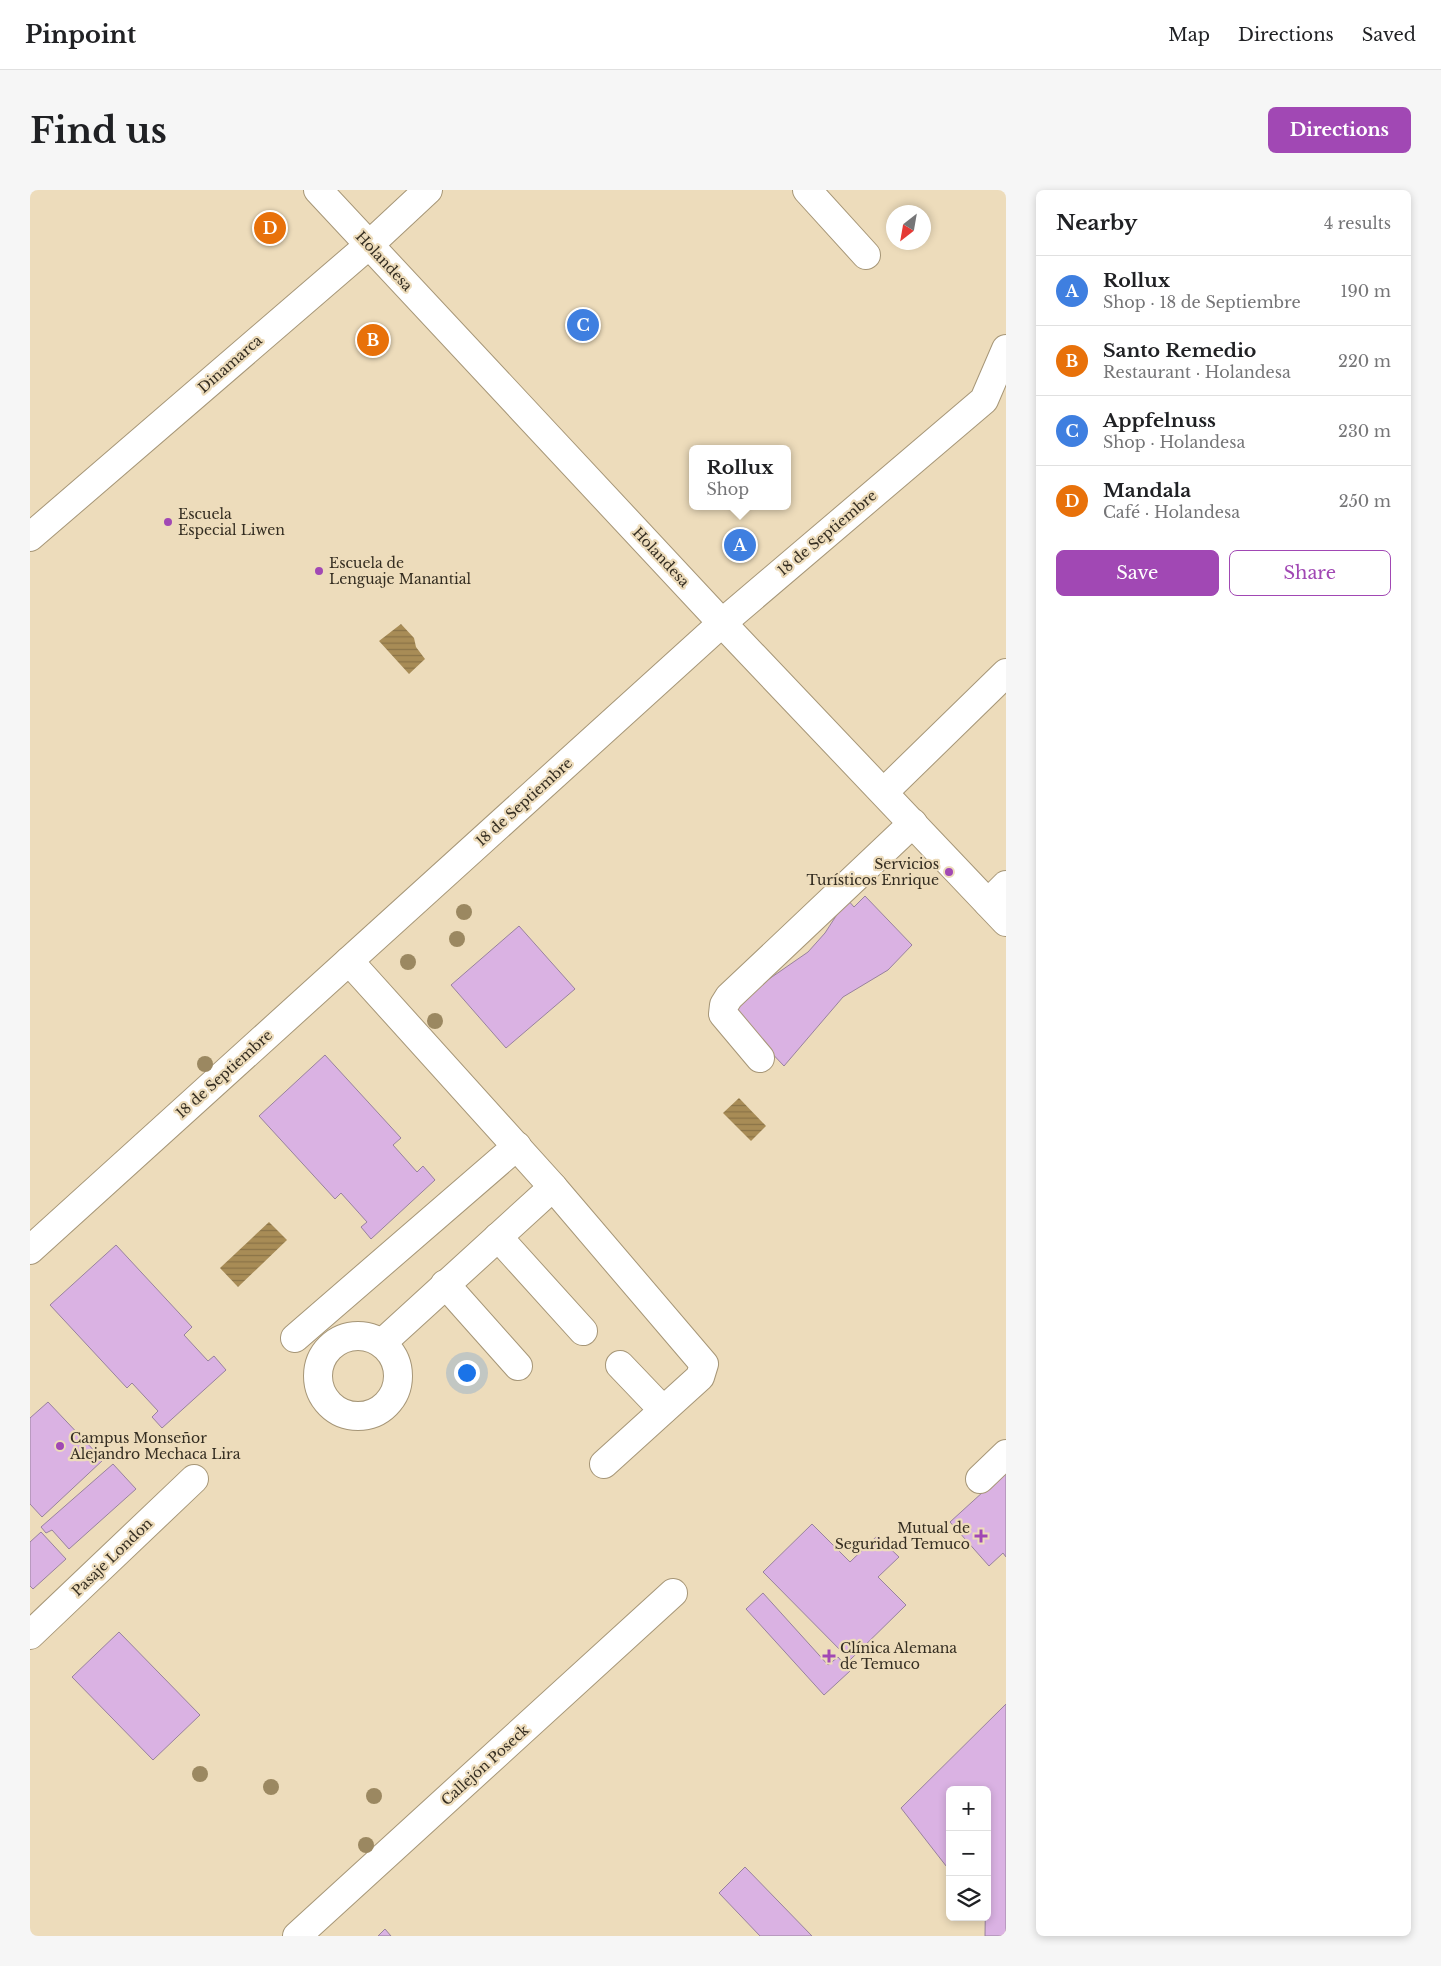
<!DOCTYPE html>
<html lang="en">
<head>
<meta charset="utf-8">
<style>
	body { margin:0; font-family:"Libre Baskerville",serif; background:#f6f6f6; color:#202124 }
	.controls { position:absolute; right:15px; bottom:15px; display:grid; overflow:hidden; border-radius:8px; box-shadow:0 2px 8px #0003 }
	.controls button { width:45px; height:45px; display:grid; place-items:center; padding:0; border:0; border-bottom:1px solid #e0e0e0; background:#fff; color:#202124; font:25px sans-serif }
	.compass { position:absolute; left:856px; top:15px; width:45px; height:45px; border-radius:50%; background:#fff; box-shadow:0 2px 8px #0003; rotate:211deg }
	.you { position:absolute; left:436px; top:1182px; width:18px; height:18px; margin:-12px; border:4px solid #fff; border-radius:50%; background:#1a73e8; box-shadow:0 0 0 8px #1a73e833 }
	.badge { display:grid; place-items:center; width:32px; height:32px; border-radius:50%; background:#a148b4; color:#fff; font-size:16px; font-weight:700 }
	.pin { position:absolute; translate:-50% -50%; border:2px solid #fff; box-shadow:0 1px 5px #0006 }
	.popup { position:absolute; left:659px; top:255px; width:102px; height:65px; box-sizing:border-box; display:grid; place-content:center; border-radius:8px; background:#fff; filter:drop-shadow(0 1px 4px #0005); font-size:16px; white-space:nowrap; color:#757577 }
	.popup b { font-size:19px; color:#202124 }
	.popup::after { content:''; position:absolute; left:50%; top:100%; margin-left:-10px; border:10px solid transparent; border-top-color:#fff }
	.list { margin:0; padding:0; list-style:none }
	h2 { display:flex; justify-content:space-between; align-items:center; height:65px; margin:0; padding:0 20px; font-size:21px }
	h2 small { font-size:16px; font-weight:400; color:#757577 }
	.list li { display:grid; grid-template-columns:32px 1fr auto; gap:15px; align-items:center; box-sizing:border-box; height:70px; padding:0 20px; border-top:1px solid #e0e0e0 }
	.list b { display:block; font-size:19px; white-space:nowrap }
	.list p { margin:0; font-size:16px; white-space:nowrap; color:#757577 }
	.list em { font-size:16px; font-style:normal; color:#757577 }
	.actions { display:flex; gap:10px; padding:15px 20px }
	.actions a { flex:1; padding:11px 0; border:1px solid #a148b4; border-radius:8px; text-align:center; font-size:18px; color:#a148b4 }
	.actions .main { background:#a148b4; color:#fff }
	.icon { flex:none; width:28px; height:28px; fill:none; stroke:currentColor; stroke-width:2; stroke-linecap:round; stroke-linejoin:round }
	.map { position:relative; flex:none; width:976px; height:1746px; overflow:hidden; border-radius:8px }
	header { display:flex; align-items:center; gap:30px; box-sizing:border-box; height:70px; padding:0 25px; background:#fff; border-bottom:1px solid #e0e0e0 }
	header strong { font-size:24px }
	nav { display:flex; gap:28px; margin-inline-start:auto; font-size:18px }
	.intro { display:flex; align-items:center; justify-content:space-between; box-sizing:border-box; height:120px; padding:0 30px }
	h1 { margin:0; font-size:35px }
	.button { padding:12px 22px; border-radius:8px; background:#a148b4; color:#fff; font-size:18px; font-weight:700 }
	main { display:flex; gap:30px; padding:0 30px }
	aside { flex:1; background:#fff; border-radius:8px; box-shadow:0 2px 8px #0003 }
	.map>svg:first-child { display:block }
	.water { fill:url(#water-rules) }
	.building { fill:#dab2e3; stroke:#98829d }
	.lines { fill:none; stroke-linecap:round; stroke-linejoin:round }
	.minor-casing { stroke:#a69677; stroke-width:30 }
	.minor { stroke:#fff; stroke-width:28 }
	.tree { fill:#9b8861 }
	.poi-dot { fill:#a148b4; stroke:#eddcbb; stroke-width:2 }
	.labels { text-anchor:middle; stroke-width:4.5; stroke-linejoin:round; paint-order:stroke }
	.street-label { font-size:14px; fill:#342d21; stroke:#eddcbb }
	.poi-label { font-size:14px; fill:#342d21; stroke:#eddcbb; text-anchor:start }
</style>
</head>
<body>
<header>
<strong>Pinpoint</strong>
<nav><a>Map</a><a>Directions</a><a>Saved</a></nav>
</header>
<div class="intro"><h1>Find us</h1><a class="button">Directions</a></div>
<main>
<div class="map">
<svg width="976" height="1746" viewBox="0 0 976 1746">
	<defs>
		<pattern id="water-rules" width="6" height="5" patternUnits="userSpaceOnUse" patternTransform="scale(1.25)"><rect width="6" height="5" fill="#a88c56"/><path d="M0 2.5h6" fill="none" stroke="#8a7347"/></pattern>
	</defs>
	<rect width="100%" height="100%" fill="#eddcbb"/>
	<!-- water -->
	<g class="water">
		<polygon points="371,434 384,448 386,457 395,469 379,484 349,451"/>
		<polygon points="709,908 736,936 721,951 693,923"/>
		<polygon points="239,1032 257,1050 208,1097 190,1078"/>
	</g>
	<!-- building -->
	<g class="building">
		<polygon points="835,706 882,755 858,780 813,807 754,876 698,817 716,800 739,789 778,762 795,743 817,709 824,717"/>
		<polygon points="489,736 545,799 476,858 421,795"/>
		<polygon points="295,865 371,948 363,955 387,982 393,976 405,990 341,1049 331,1037 337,1032 311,1003 305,1009 229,926"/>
		<polygon points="86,1055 162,1137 154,1145 178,1171 184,1166 196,1180 132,1238 122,1227 128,1221 102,1193 97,1198 20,1115"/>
		<polygon points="18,1212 73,1270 12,1327 0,1314 0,1228"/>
		<polygon points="83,1274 106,1299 39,1359 22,1340 16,1343 11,1337"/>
		<polygon points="976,1281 976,1367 973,1363 959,1376 920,1332"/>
		<polygon points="782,1334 820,1372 847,1346 869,1367 848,1387 876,1415 820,1470 733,1382"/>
		<polygon points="11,1342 36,1369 3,1399 0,1396 0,1352"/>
		<polygon points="733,1403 798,1475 808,1467 820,1481 794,1505 716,1419"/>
		<polygon points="89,1442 170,1525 123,1570 42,1487"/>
		<polygon points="976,1514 976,1746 955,1746 957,1600 920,1600 920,1681 871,1618"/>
		<polygon points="715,1677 782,1746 730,1746 689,1703"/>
		<polygon points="355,1739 361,1746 348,1746"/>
	</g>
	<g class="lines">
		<defs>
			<g id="minor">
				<polyline points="288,0 692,433 976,732"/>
				<polyline points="777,0 836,65"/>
				<polyline points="0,347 339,55 398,0"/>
				<polyline points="854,602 976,483"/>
				<polyline points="958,713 976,695"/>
				<polyline points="319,771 523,997 674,1174 670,1187 574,1274"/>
				<polyline points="730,868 693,824 694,815 699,807 883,633"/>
				<polyline points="468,1047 553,1141"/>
				<polyline points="0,1060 692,433 954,210 976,159"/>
				<polyline points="415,1094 488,1176"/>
				<circle cx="328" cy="1186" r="40"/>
				<polyline points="265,1148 487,956"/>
				<polyline points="352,1153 523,997"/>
				<polyline points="590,1175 633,1220"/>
				<polyline points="950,1289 976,1264"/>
				<polyline points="0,1445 164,1289"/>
				<polyline points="267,1746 643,1403"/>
			</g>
		</defs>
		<!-- minor casing -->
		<use href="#minor" class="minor-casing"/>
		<!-- minor -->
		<use href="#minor" class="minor"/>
	</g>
	<!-- trees -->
	<g class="tree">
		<circle cx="434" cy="722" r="8"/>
		<circle cx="427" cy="749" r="8"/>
		<circle cx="378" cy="772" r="8"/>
		<circle cx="405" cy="831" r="8"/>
		<circle cx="175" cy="874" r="8"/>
		<circle cx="170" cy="1584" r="8"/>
		<circle cx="241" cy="1597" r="8"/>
		<circle cx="344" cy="1606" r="8"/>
		<circle cx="336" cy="1655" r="8"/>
	</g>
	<!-- markers -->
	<g class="poi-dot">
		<circle cx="138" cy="332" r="5"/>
		<circle cx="289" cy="381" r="5"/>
		<circle cx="919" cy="682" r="5"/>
		<circle cx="30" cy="1256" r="5"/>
		<path d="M948.5 1338.5h5v5h5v5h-5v5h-5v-5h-5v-5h5z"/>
		<path d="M796.5 1458.5h5v5h5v5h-5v5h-5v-5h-5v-5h5z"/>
	</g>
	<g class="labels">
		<!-- street labels -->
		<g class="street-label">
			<text transform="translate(354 71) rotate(47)" y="5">Holandesa</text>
			<text transform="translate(200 174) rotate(-41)" y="5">Dinamarca</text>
			<text transform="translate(797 343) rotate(-40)" y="5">18 de Septiembre</text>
			<text transform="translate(631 367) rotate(47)" y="5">Holandesa</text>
			<text transform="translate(494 612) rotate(-42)" y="5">18 de Septiembre</text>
			<text transform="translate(194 884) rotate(-42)" y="5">18 de Septiembre</text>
			<text transform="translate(82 1367) rotate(-44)" y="5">Pasaje London</text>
			<text transform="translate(455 1575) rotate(-42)" y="5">Callejón Poseck</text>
		</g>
		<!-- poi labels -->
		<g class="poi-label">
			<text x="148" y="329">Escuela<tspan x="148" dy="16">Especial Liwen</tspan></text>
			<text x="299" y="378">Escuela de<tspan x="299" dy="16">Lenguaje Manantial</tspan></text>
			<text x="909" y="679" text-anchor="end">Servicios<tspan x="909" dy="16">Turísticos Enrique</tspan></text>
			<text x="40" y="1253">Campus Monseñor<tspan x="40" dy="16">Alejandro Mechaca Lira</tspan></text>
			<text x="940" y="1343" text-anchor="end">Mutual de<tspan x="940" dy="16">Seguridad Temuco</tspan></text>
			<text x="810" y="1463">Clínica Alemana<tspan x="810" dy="16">de Temuco</tspan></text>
		</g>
	</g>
</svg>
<div class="controls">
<button>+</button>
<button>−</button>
<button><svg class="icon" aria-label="layers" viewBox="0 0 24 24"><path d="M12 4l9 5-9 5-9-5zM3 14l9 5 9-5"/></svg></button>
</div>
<svg class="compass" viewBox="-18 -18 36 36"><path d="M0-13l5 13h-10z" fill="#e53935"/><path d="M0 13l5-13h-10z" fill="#757577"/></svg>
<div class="you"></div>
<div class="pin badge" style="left:710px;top:355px;background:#3f7fe0">A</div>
<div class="popup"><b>Rollux</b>Shop</div>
<div class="pin badge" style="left:343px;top:150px;background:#e8710a">B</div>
<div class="pin badge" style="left:553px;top:135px;background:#3f7fe0">C</div>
<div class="pin badge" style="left:240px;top:38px;background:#e8710a">D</div>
</div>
<aside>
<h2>Nearby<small>4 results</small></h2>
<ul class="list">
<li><span class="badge" style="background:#3f7fe0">A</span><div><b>Rollux</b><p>Shop · 18 de Septiembre</p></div><em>190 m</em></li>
<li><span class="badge" style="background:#e8710a">B</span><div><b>Santo Remedio</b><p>Restaurant · Holandesa</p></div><em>220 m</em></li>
<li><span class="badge" style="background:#3f7fe0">C</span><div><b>Appfelnuss</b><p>Shop · Holandesa</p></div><em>230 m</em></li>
<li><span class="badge" style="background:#e8710a">D</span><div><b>Mandala</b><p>Café · Holandesa</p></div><em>250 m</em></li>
</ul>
<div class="actions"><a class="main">Save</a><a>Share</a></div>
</aside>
</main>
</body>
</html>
